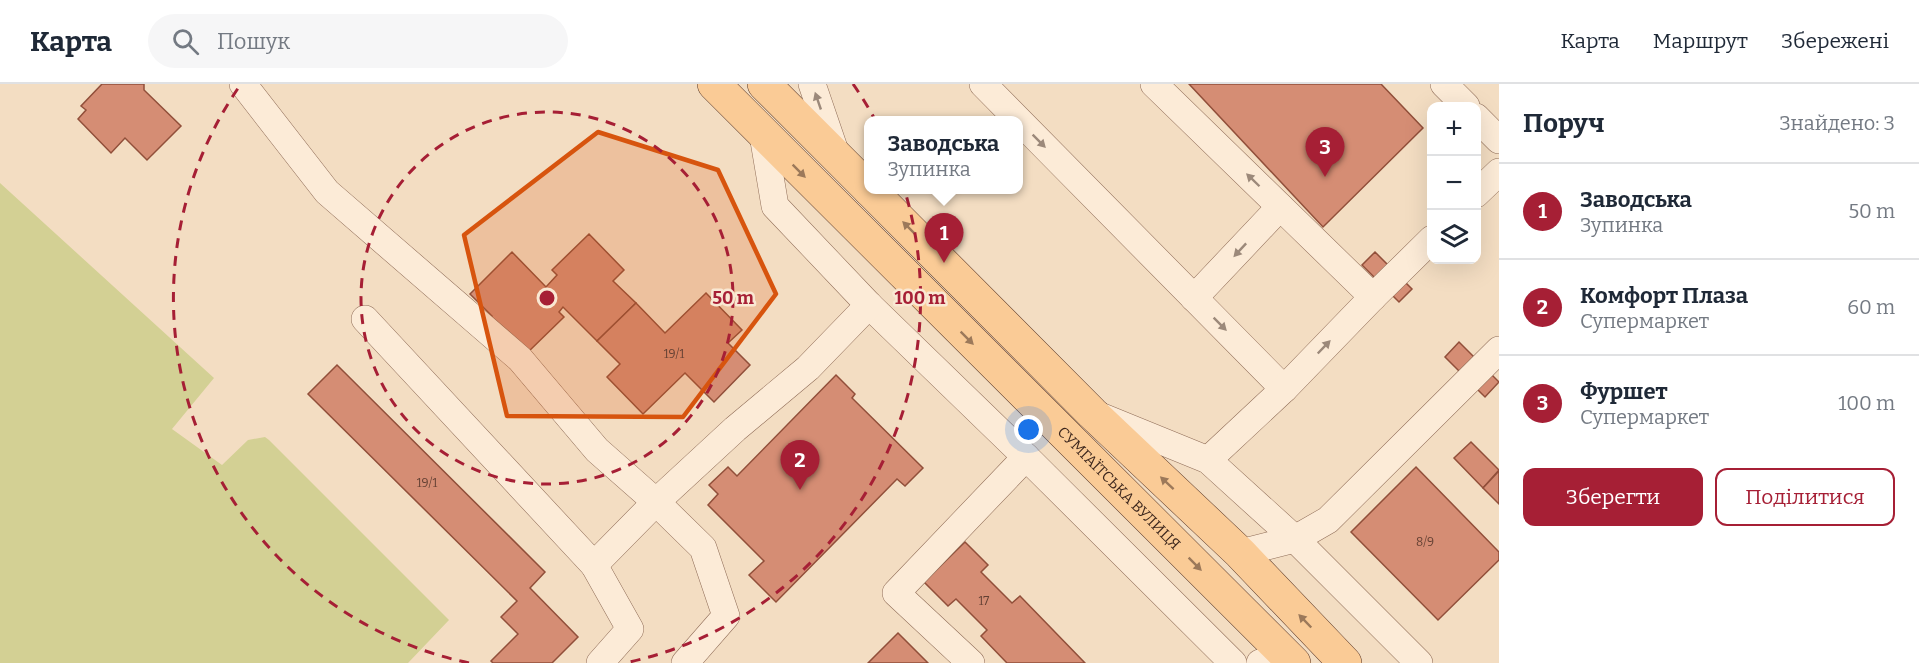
<!DOCTYPE html>
<html lang="uk">
<head>
<meta charset="utf-8">
<style>
	body { margin:0; font-family:Bitter,serif; background:#f6f6f7; color:#1f2937 }
	.controls { position:absolute; right:18px; top:18px; display:grid; overflow:hidden; border-radius:12px; box-shadow:0 6px 24px #0002 }
	.controls button { width:54px; height:54px; display:grid; place-items:center; padding:0; border:0; border-bottom:2px solid #e0e1e3; background:#fff; color:#1f2937; font:30px sans-serif }
	.you { position:absolute; left:1029px; top:346px; width:21px; height:21px; margin:-15px; border:4px solid #fff; border-radius:50%; background:#1a73e8; box-shadow:0 0 0 9px #1a73e833 }
	.badge { display:grid; place-items:center; width:39px; height:39px; border-radius:50%; background:#a61f35; color:#fff; font-size:20px; font-weight:700 }
	.pin { position:absolute; translate:-50% -50px; filter:drop-shadow(0 2px 3px #0008) }
	.pin::after { content:''; position:absolute; top:32px; width:21px; height:18px; background:inherit; clip-path:polygon(0 0,100% 0,50% 100%) }
	.popup { position:absolute; left:864px; top:32px; width:159px; height:78px; box-sizing:border-box; display:grid; place-content:center; border-radius:12px; background:#fff; filter:drop-shadow(0 2px 4px #0005); font-size:20px; white-space:nowrap; color:#747a83 }
	.popup b { font-size:22px; color:#1f2937 }
	.popup::after { content:''; position:absolute; left:50%; top:100%; margin-left:-12px; border:12px solid transparent; border-top-color:#fff }
	.list { margin:0; padding:0; list-style:none }
	h2 { display:flex; justify-content:space-between; align-items:center; height:78px; margin:0; padding:0 24px; font-size:26px }
	h2 small { font-size:20px; font-weight:400; color:#747a83 }
	.list li { display:grid; grid-template-columns:39px 1fr auto; gap:18px; align-items:center; box-sizing:border-box; height:96px; padding:0 24px; border-top:2px solid #e0e1e3 }
	.list b { display:block; font-size:22px; white-space:nowrap }
	.list p { margin:0; font-size:20px; white-space:nowrap; color:#747a83 }
	.list em { font-size:20px; font-style:normal; color:#747a83 }
	.actions { display:flex; gap:12px; padding:18px 24px }
	.actions a { flex:1; padding:14px 0; border:2px solid #a61f35; border-radius:12px; text-align:center; font-size:21px; color:#a61f35 }
	.actions .main { background:#a61f35; color:#fff }
	.icon { flex:none; width:33px; height:33px; fill:none; stroke:currentColor; stroke-width:2; stroke-linecap:round; stroke-linejoin:round }
	.map { position:relative; flex:none; width:1499px; height:579px; overflow:hidden }
	header { display:flex; align-items:center; gap:36px; box-sizing:border-box; height:84px; padding:0 30px; background:#fff; border-bottom:2px solid #e0e1e3 }
	header strong { font-size:28px }
	nav { display:flex; gap:33px; margin-inline-start:auto; font-size:21px }
	.search { width:420px; height:54px; background:#f6f6f7; display:flex; align-items:center; gap:15px; box-sizing:border-box; padding:0 21px; border-radius:33px; color:#747a83; font-size:22px }
	main { display:flex }
	aside { flex:1; background:#fff }
	.map>svg:first-child { display:block }
	.green { fill:#d3d094 }
	.building { fill:#d58d74; stroke:#914f3a; stroke-width:1.5 }
	.lines { fill:none; stroke-linecap:round; stroke-linejoin:round }
	.minor-casing { stroke:#8f6c57; stroke-width:28 }
	.major-casing { stroke:#5d3b2b; stroke-width:34 }
	.minor { stroke:#fcebd7; stroke-width:27 }
	.major { stroke:#facb96; stroke-width:33 }
	.oneway { fill:#9c897a }
	.oneway2 { fill:#9c795a }
	.marked { fill:#d7540e; fill-opacity:0.2; stroke:#d7540e; stroke-width:4.5; stroke-linejoin:round }
	.ring { fill:none; stroke:#a61f35; stroke-width:3; stroke-dasharray:10 8 }
	.labels { text-anchor:middle; stroke-width:5; stroke-linejoin:round; paint-order:stroke }
	.number-label { font-size:12px; fill:#634033 }
	.street-label { font-size:15px; fill:#3d271d; stroke:#f9e8d3 }
	.centre { fill:#a61f35; stroke:#f9e8d3; stroke-width:3 }
	.ring-label { font-size:18px; text-anchor:middle; font-weight:bold; fill:#a61f35; stroke:#f9e8d3; stroke-width:5; stroke-linejoin:round; paint-order:stroke }
</style>
</head>
<body>
<header>
<strong>Карта</strong>
<div class="search"><svg class="icon" aria-label="search" viewBox="0 0 24 24"><circle cx="10" cy="10" r="6"/><path d="M15 15l6 6"/></svg>Пошук</div>
<nav><a>Карта</a><a>Маршрут</a><a>Збережені</a></nav>
</header>
<main>
<div class="map">
<svg width="1499" height="579" viewBox="0 0 1499 579">
	<rect width="100%" height="100%" fill="#f3ddc2"/>
	<!-- green -->
	<polygon class="green" points="0,99 214,294 172,345 222,381 248,356 265,353 269,356 449,536 408,579 0,579"/>
	<!-- building -->
	<g class="building">
		<polygon points="102,0 144,0 144,6 181,42 147,76 125,54 111,69 78,35 86,26 81,22"/>
		<polygon points="1189,0 1381,0 1423,44 1323,143"/>
		<polygon points="589,150 624,186 613,197 636,219 597,257 563,223 559,228 564,233 525,271 490,235 492,232 470,210 512,168 546,203 557,191 552,186"/>
		<polygon points="1375,168 1412,205 1399,218 1362,181"/>
		<polygon points="706,209 742,246 728,259 750,281 714,318 685,289 643,330 607,293 620,280 597,257 636,219 665,249"/>
		<polygon points="1459,258 1499,298 1485,313 1445,273"/>
		<polygon points="337,281 545,488 530,504 578,553 552,579 493,579 491,577 518,550 501,533 517,517 308,310"/>
		<polygon points="836,291 855,310 852,314 923,384 905,402 897,395 776,518 749,491 764,477 708,421 718,410 709,401 728,383 737,392"/>
		<polygon points="1471,358 1499,386 1483,404 1454,374"/>
		<polygon points="1416,383 1499,468 1499,476 1438,536 1351,448"/>
		<polygon points="1499,387 1499,420 1483,404"/>
		<polygon points="965,458 988,481 981,488 1012,519 1020,512 1085,579 1007,579 981,552 987,546 956,515 948,522 924,498"/>
		<polygon points="898,549 928,579 868,579"/>
	</g>
	<g class="lines">
		<defs>
			<g id="minor">
				<polyline points="243,0 327,108 520,275 597,366 656,418 703,464 726,532 685,579"/>
				<polyline points="812,0 837,73"/>
				<polyline points="983,0 1284,305"/>
				<polyline points="1154,0 1373,213 1284,305 1208,376"/>
				<polyline points="1444,0 1466,22"/>
				<polyline points="1476,33 1499,56"/>
				<polyline points="763,51 775,122 869,221 1026,373 1233,579"/>
				<polyline points="1476,110 1499,88"/>
				<polyline points="1373,213 1432,155"/>
				<polyline points="1194,214 1280,123"/>
				<polyline points="365,235 594,481 656,418 735,345 808,284 869,221"/>
				<polyline points="1100,332 1208,376 1295,455 1419,579"/>
				<polyline points="1240,469 1295,455 1328,436 1499,266"/>
				<polyline points="594,481 630,545 600,579"/>
				<polyline points="971,579 896,509 1026,373"/>
				<polyline points="1260,579 1285,570"/>
			</g>
			<g id="major">
				<path id="s1" d="M 714,0 L 1294,579"/>
				<polyline points="764,0 869,105"/>
				<polyline points="870,106 1092,329 1240,469 1345,579"/>
			</g>
		</defs>
		<!-- minor casing -->
		<use href="#minor" class="minor-casing"/>
		<!-- major casing -->
		<use href="#major" class="major-casing"/>
		<!-- minor -->
		<use href="#minor" class="minor"/>
		<!-- major -->
		<use href="#major" class="major"/>
	</g>
	<!-- one-way arrows -->
	<defs><path id="oneway-solid" d="M-6-.8H1V-3.2L6.5 0L1 3.2V.8H-6Z" transform="scale(1.5)"/></defs>
	<g class="oneway">
		<use href="#oneway-solid" transform="translate(818 17) rotate(-109)"/>
		<use href="#oneway-solid" transform="translate(1039 57) rotate(45)"/>
		<use href="#oneway-solid" transform="translate(1253 96) rotate(-136)"/>
		<use href="#oneway-solid" transform="translate(1240 166) rotate(133)"/>
		<use href="#oneway-solid" transform="translate(1220 240) rotate(45)"/>
		<use href="#oneway-solid" transform="translate(1324 263) rotate(-46)"/>
	</g>
	<g class="oneway2">
		<use href="#oneway-solid" transform="translate(799 87) rotate(45)"/>
		<use href="#oneway-solid" transform="translate(909 144) rotate(-135)"/>
		<use href="#oneway-solid" transform="translate(967 254) rotate(45)"/>
		<use href="#oneway-solid" transform="translate(1167 399) rotate(-137)"/>
		<use href="#oneway-solid" transform="translate(1195 480) rotate(45)"/>
		<use href="#oneway-solid" transform="translate(1305 537) rotate(-134)"/>
	</g>
	<!-- marked area -->
	<path class="marked" d="M 598,48 L 718,86 L 776,210 L 683,333 L 507,332 L 464,151 Z"/>
	<!-- distance rings -->
	<g class="ring">
		<circle cx="547" cy="214" r="186"/>
		<path d="M469 579A373 373 0 0 1 241 0M853 0A373 373 0 0 1 625 579"/>
	</g>
	<g class="labels">
		<!-- number labels -->
		<g class="number-label">
			<text x="674" y="274">19/1</text>
			<text x="427" y="403">19/1</text>
			<text x="1425" y="462">8/9</text>
			<text x="984" y="521">17</text>
		</g>
		<!-- street labels -->
		<g class="street-label">
			<text dy="5" stroke="none"><textPath href="#s1" startOffset="572">СУМГАЇТСЬКА ВУЛИЦЯ</textPath></text>
		</g>
	</g>
	<circle cx="547" cy="214" r="9" class="centre"/>
	<g class="ring-label">
		<text x="733" y="220">50 m</text>
		<text x="920" y="220">100 m</text>
	</g>
</svg>
<div class="controls">
<button>+</button>
<button>−</button>
<button><svg class="icon" aria-label="layers" viewBox="0 0 24 24"><path d="M12 4l9 5-9 5-9-5zM3 14l9 5 9-5"/></svg></button>
</div>
<div class="you"></div>
<div class="pin badge" style="left:944px;top:179px">1</div>
<div class="popup"><b>Заводська</b>Зупинка</div>
<div class="pin badge" style="left:800px;top:406px">2</div>
<div class="pin badge" style="left:1325px;top:93px">3</div>
</div>
<aside>
<h2>Поруч<small>Знайдено: 3</small></h2>
<ul class="list">
<li><span class="badge">1</span><div><b>Заводська</b><p>Зупинка</p></div><em>50 m</em></li>
<li><span class="badge">2</span><div><b>Комфорт Плаза</b><p>Супермаркет</p></div><em>60 m</em></li>
<li><span class="badge">3</span><div><b>Фуршет</b><p>Супермаркет</p></div><em>100 m</em></li>
</ul>
<div class="actions"><a class="main">Зберегти</a><a>Поділитися</a></div>
</aside>
</main>
</body>
</html>
